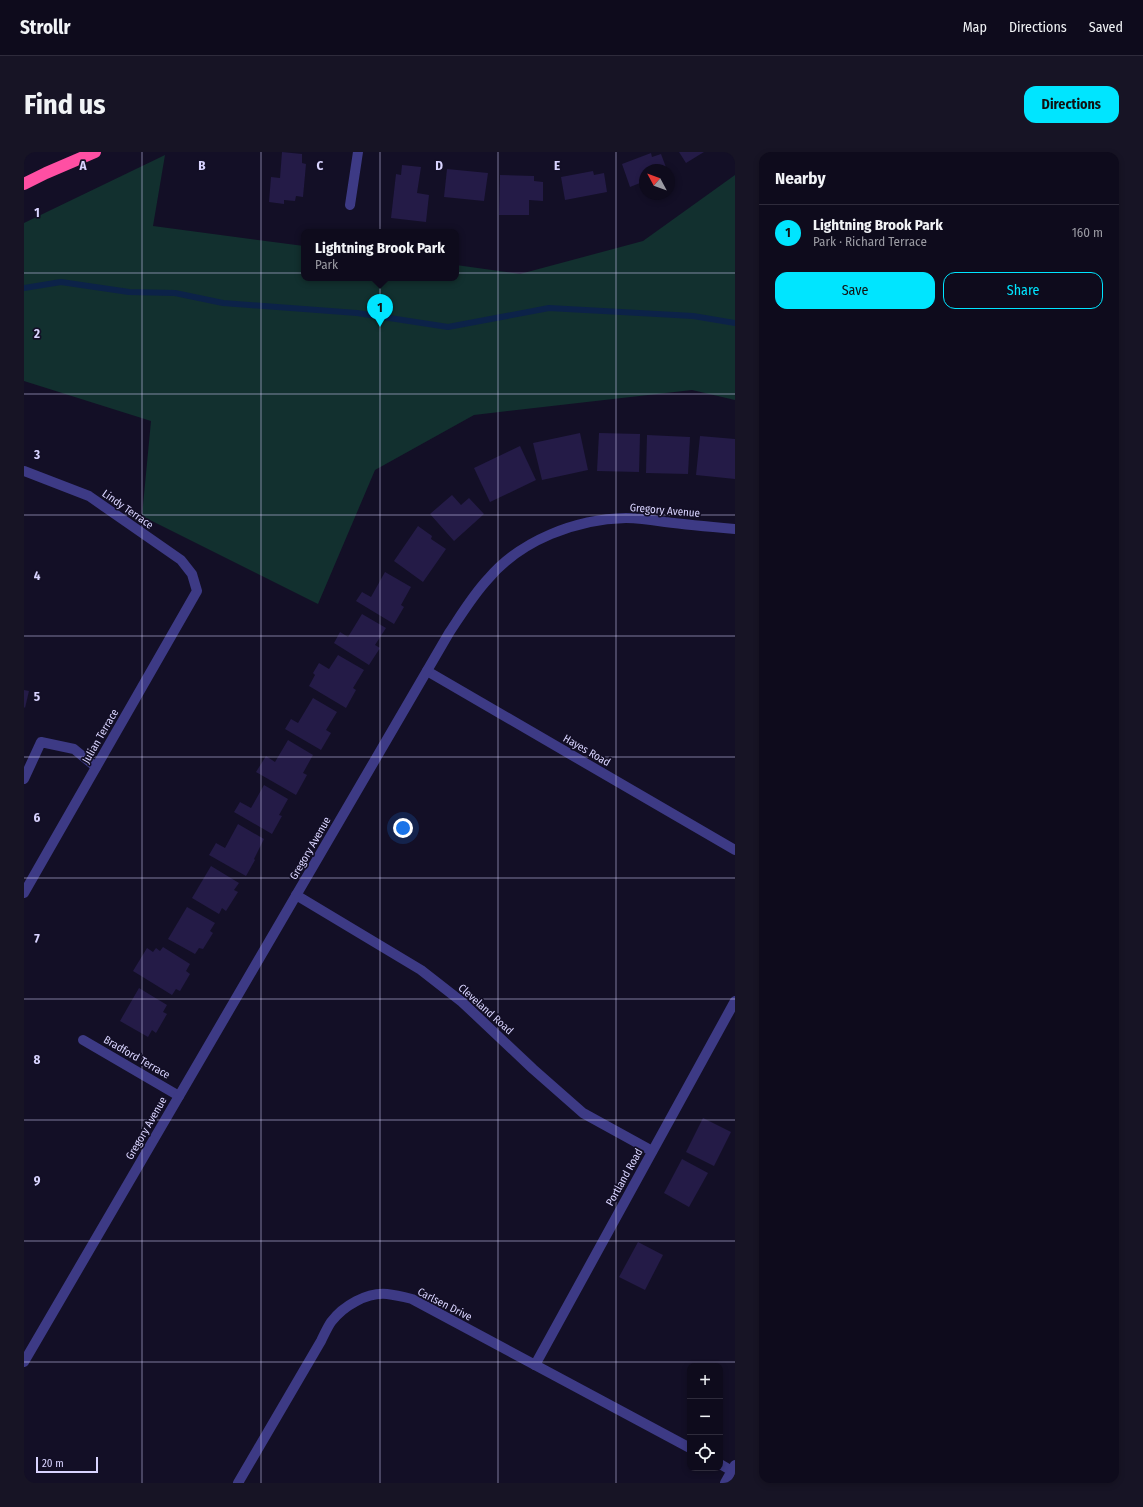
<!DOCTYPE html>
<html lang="en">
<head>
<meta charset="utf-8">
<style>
	body { margin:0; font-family:"Fira Sans Condensed",sans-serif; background:#171425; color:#f1f3f6 }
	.controls { position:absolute; right:12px; bottom:12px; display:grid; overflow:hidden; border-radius:8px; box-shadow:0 2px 6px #0003 }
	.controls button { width:36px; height:36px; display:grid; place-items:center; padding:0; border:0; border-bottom:1px solid #2e2b3b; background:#0e0b1c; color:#f1f3f6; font:20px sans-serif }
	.compass { position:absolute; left:615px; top:12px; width:36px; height:36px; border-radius:50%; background:#0e0b1c; box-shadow:0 2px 6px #0003; rotate:311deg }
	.scale { position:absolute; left:12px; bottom:10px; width:62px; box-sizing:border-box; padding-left:4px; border:2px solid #d9d4ff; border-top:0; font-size:11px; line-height:14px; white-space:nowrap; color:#d9d4ff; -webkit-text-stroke:3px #130f26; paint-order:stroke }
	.you { position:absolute; left:379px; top:676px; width:14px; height:14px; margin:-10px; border:3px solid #fff; border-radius:50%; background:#1a73e8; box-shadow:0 0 0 6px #1a73e833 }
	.badge { display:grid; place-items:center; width:26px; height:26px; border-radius:50%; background:#00e5ff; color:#111; font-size:13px; font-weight:700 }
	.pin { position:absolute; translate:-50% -33px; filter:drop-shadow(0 1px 2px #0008) }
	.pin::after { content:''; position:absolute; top:21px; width:14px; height:12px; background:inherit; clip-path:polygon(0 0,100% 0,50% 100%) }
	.popup { position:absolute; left:277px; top:77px; width:158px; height:52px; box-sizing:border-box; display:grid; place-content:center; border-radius:8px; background:#0e0b1c; filter:drop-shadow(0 1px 3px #0005); font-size:13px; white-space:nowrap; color:#9b9ba3 }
	.popup b { font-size:15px; color:#f1f3f6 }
	.popup::after { content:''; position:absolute; left:50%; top:100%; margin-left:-8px; border:8px solid transparent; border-top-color:#0e0b1c }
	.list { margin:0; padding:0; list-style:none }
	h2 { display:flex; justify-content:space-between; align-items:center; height:52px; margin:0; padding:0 16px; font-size:17px }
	h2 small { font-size:13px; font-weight:400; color:#9b9ba3 }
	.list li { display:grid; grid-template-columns:26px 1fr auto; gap:12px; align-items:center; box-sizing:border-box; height:56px; padding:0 16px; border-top:1px solid #2e2b3b }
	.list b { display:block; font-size:15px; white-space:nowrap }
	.list p { margin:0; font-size:13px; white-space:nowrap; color:#9b9ba3 }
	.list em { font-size:13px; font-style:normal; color:#9b9ba3 }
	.actions { display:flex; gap:8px; padding:12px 16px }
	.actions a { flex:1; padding:9px 0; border:1px solid #00e5ff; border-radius:12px; text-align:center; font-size:14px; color:#00e5ff }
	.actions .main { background:#00e5ff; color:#111 }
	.icon { flex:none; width:22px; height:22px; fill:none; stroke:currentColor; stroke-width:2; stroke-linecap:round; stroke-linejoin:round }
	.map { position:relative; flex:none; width:711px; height:1331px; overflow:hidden; border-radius:12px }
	header { display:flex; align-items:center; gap:24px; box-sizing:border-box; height:56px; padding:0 20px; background:#0e0b1c; border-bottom:1px solid #2e2b3b }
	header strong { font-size:19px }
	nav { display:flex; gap:22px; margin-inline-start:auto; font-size:14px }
	.intro { display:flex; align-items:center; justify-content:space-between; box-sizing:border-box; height:96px; padding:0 24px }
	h1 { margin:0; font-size:28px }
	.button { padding:10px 18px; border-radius:12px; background:#00e5ff; color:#111; font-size:14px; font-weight:700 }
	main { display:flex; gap:24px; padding:0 24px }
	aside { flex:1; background:#0e0b1c; border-radius:12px; box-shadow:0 2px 6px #0003 }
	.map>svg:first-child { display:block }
	.green { fill:#12302f }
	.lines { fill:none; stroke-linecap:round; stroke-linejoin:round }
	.stream { stroke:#0c2248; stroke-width:6 }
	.building { fill:#241b47 }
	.service { stroke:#3d3a85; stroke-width:10 }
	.minor { stroke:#3d3a85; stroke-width:10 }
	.tertiary { stroke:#3d3a85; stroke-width:10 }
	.motorway { stroke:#ff4fa3; stroke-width:12 }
	.grid { fill:none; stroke:#d9d4ff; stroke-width:1; stroke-opacity:0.55 }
	.labels { text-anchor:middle; stroke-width:3.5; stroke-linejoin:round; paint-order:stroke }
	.street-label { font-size:11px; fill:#d9d4ff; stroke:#130f26 }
	.grid-label { font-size:13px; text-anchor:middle; font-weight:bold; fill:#d9d4ff; stroke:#130f26; stroke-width:3.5; stroke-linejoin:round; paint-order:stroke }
</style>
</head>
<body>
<header>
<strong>Strollr</strong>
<nav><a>Map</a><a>Directions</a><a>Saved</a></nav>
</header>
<div class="intro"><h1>Find us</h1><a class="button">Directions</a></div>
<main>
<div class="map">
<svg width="711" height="1331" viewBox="0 0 711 1331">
	<rect width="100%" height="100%" fill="#130f26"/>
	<!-- green -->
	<polygon class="green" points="141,3 129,74 280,94 280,126 432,126 432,113 496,122 619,89 711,23 711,248 668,238 450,263 351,318 294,452 118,364 127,269 0,229 0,71"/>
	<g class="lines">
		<!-- stream -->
		<polyline class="stream" points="0,136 37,130 105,140 151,141 199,151 333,161 424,175 525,156 669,164 711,171"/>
	</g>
	<!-- building -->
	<g class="building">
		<polygon points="258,0 278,2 278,11 282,12 279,45 272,44 271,49 260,48 260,52 245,50 247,25 256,26"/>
		<polygon points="655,0 680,0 662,11"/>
		<polygon points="627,1 628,5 637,2 643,18 621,18 621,29 606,35 598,12"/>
		<polygon points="378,13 397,15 393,41 405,43 402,70 367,66 372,22 377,23"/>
		<polygon points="423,17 464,21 460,49 420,45"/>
		<polygon points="569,19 570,23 580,21 583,40 541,48 537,25"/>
		<polygon points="476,23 510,24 510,29 519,30 519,49 505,48 505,63 475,63"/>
		<polygon points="556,281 564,318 518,328 509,291"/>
		<polygon points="575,281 616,282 615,320 573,319"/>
		<polygon points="623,283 666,285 664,322 622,321"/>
		<polygon points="676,284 711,287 711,327 672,323"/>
		<polygon points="496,294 512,328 466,350 450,316"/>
		<polygon points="428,343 437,353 445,346 460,362 430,389 406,362"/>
		<polygon points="394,374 408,384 407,387 422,397 399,430 370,409"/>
		<polygon points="361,420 387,435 377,453 380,455 370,472 332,449 338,440 347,445"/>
		<polygon points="338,462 362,476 351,493 356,496 345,513 310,491 316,480 324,485"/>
		<polygon points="314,503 340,518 329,536 332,538 322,556 285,534 291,523 289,521 295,511 305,517"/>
		<polygon points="0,538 5,539 1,556 0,555"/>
		<polygon points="289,546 313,560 302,578 307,581 297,598 261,577 267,567 274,571"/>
		<polygon points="264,588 289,603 279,621 283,623 272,643 232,620 242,604 251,610"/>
		<polygon points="240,633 264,647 255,663 258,664 248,682 210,660 216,650 227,656"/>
		<polygon points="214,672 240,687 230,707 231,708 222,724 185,703 192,691 201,696"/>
		<polygon points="187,714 215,731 210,738 214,740 202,759 198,756 195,762 168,746"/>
		<polygon points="163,755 191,771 186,779 189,781 179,797 175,796 171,802 144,787"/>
		<polygon points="139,795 166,812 162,819 166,822 156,839 152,837 148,843 109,819 123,796 129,800 132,796 136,799"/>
		<polygon points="115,836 143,853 139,860 143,862 132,881 128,878 124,885 96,869"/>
		<polygon points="679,966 707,980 690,1014 662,1000"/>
		<polygon points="658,1007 684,1021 665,1055 640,1041"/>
		<polygon points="614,1090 639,1103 621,1138 595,1125"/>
	</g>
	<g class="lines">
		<!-- service -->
		<polyline class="service" points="0,627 17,590 50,597 72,615"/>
		<!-- minor -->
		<g class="minor">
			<polyline points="326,53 334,0"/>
			<polyline points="0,319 65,344 157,408 168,422 173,439 0,741"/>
			<polyline points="403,519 711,698"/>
			<polyline points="272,743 397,818 438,850 509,917 559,961 628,999"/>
			<polyline points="59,888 155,944"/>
			<path d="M 0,1210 L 425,481 C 437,463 449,443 464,427 C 497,388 552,367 602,366 C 615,366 628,368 641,370 C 665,373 688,375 711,377"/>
			<polyline points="511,1213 711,849"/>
			<polyline points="696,1312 708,1319"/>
			<path d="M 214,1331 L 297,1189 C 300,1183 303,1176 307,1170 C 319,1154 343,1140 363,1142 C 372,1143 380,1145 388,1147 L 666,1296"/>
		</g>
		<!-- tertiary -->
		<polyline class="tertiary" points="701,1331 711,1313"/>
		<!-- motorway -->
		<polyline class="motorway" points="0,32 22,21 71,0"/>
	</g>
	<!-- grid -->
	<path class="grid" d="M 118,0 L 118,1331M 237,0 L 237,1331M 356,0 L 356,1331M 474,0 L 474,1331M 592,0 L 592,1331M 0,121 L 711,121M 0,242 L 711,242M 0,363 L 711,363M 0,484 L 711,484M 0,605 L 711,605M 0,726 L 711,726M 0,847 L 711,847M 0,968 L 711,968M 0,1089 L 711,1089M 0,1210 L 711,1210"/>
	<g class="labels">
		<!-- street labels -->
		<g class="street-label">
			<text transform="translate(104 357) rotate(35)" y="4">Lindy Terrace</text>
			<text transform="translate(641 358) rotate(5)" y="4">Gregory Avenue</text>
			<text transform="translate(76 584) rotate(-60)" y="4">Julian Terrace</text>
			<text transform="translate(563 598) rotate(30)" y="4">Hayes Road</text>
			<text transform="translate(286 696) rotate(-60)" y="4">Gregory Avenue</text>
			<text transform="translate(462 857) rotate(42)" y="4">Cleveland Road</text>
			<text transform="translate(113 905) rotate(30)" y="4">Bradford Terrace</text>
			<text transform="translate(122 976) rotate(-60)" y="4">Gregory Avenue</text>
			<text transform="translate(600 1025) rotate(-61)" y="4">Portland Road</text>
			<text transform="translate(421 1152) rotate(27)" y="4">Carlsen Drive</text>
		</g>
	</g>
	<g class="grid-label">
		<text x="59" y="18">A</text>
		<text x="178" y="18">B</text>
		<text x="296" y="18">C</text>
		<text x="415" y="18">D</text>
		<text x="533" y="18">E</text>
		<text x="13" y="65">1</text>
		<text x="13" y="186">2</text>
		<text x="13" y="307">3</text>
		<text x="13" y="428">4</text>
		<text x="13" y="549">5</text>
		<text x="13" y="670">6</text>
		<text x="13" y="791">7</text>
		<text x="13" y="912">8</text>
		<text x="13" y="1033">9</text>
	</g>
</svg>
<div class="controls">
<button>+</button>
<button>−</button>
<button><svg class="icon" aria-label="locate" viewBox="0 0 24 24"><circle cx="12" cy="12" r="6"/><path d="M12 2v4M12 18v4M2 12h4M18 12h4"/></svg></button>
</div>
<svg class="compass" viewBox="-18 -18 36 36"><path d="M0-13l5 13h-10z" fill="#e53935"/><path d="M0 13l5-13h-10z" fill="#9b9ba3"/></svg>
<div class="scale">20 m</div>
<div class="you"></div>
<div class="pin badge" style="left:356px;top:175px">1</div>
<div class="popup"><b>Lightning Brook Park</b>Park</div>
</div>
<aside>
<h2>Nearby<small></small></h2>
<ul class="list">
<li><span class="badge">1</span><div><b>Lightning Brook Park</b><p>Park · Richard Terrace</p></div><em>160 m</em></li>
</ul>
<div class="actions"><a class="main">Save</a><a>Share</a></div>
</aside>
</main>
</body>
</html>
